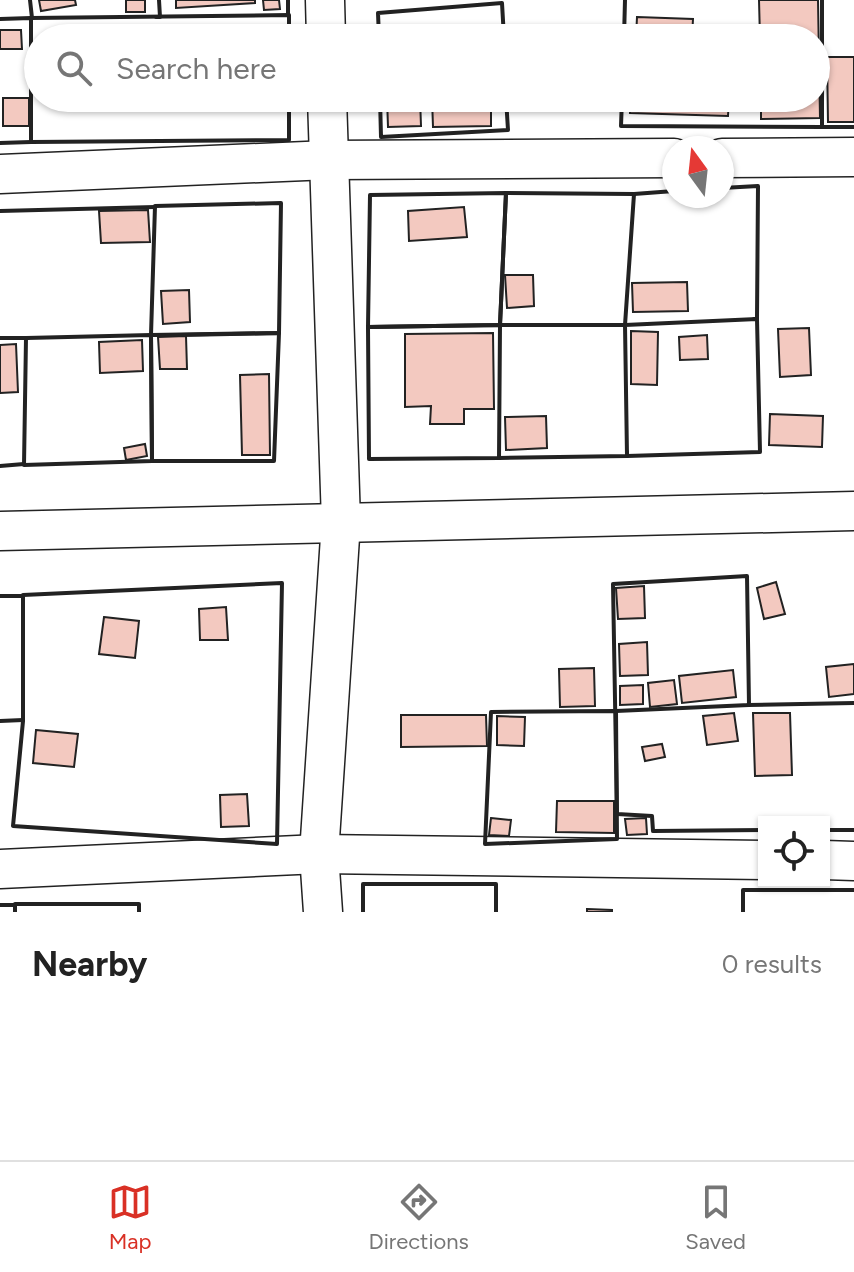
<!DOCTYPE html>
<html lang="en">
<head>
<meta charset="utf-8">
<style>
	body { margin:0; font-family:Figtree,sans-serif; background:#f6f6f6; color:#222 }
	.controls { position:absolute; right:24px; bottom:24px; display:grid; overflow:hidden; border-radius:0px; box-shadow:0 2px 6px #0004 }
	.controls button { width:72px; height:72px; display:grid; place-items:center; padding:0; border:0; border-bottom:2px solid #e0e0e0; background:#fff; color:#222; font:40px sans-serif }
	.compass { position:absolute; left:662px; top:136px; width:72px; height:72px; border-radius:50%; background:#fff; box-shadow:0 2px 6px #0004; rotate:345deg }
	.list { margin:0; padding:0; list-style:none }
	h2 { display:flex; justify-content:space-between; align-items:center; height:104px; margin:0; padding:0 32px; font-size:34px }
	h2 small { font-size:26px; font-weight:400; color:#767676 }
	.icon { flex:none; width:44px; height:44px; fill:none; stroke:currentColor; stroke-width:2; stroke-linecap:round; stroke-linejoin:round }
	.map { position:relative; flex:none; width:854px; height:912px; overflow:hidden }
	.search { position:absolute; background:#fff; box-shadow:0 2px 6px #0004; left:24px; right:24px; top:24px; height:88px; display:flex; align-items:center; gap:20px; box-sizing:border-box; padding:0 28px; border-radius:44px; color:#767676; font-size:30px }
	.sheet { height:248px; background:#fff }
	nav { display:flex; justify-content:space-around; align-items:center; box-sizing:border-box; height:112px; border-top:2px solid #e0e0e0; background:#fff; font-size:22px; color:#767676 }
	nav a { display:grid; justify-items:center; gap:4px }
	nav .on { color:#d93025 }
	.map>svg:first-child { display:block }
	.building { fill:#f3c9c0; stroke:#222; stroke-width:2 }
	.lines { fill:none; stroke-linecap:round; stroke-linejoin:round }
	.street-casing { stroke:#222; stroke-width:41 }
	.street { stroke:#fff; stroke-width:38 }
	.wall { stroke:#222; stroke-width:4 }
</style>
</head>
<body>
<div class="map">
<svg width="854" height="912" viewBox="0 0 854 912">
	<rect width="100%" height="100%" fill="#fff"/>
	<!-- building -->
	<g class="building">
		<polygon points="39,0 75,0 76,5 41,11"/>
		<rect x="126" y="0" width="19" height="12"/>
		<polygon points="176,0 255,0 255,3 176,8"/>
		<polygon points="263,0 279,0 280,9 264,10"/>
		<polygon points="759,0 818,0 820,118 761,119 761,98 816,98 816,38 760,38"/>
		<polygon points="637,17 693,19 692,38 636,38"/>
		<polygon points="0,30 21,30 22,49 0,49"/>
		<polygon points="827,57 854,57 854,122 828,122"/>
		<rect x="3" y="98" width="26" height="28"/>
		<polygon points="387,98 420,98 421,126 388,127"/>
		<polygon points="432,98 491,98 491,126 433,127"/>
		<polygon points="631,98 729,98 728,116 630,113"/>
		<polygon points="464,207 467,237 409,241 408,211"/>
		<polygon points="148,210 150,242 101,243 99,211"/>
		<polygon points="505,275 533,275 534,306 507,308"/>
		<polygon points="687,282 688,311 633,312 632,283"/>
		<polygon points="189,290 190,322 163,324 161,291"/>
		<polygon points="809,328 811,375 780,377 778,329"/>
		<polygon points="631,331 658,332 657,385 631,384"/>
		<polygon points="493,333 494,409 464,409 464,424 430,424 431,406 405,407 405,334"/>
		<polygon points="707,335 708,359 680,360 679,337"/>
		<polygon points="186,336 187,369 160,369 158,337"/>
		<polygon points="142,340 143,371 100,373 99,342"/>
		<polygon points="16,344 18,392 0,393 0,345"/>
		<polygon points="269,374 270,455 242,455 240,375"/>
		<polygon points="770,414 823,416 822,447 769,445"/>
		<polygon points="546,416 547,448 506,450 505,417"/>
		<polygon points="145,444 147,456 126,460 124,448"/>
		<polygon points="776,582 785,614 764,619 757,588"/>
		<polygon points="644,586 645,618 618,619 616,588"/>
		<polygon points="226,607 228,640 200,640 199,609"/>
		<polygon points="104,617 139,621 135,658 99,654"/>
		<polygon points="647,642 648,675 620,676 619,644"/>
		<polygon points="854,664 854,694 829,697 826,667"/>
		<polygon points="594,668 595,706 560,707 559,669"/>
		<polygon points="733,670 736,697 682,703 679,676"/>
		<polygon points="674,680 677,704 650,707 648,683"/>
		<polygon points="643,685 643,704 620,705 620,686"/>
		<polygon points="734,713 738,741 707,745 703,716"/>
		<polygon points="753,713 790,713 792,775 755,776"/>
		<polygon points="401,715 486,715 487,746 401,747"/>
		<polygon points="497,716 525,717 524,746 497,745"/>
		<polygon points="36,730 78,734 74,767 33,763"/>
		<polygon points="662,744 665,757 645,761 642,747"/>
		<polygon points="247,794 249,826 221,827 220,795"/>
		<polygon points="557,801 614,801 614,833 556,832"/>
		<polygon points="491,818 511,820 509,836 489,835"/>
		<polygon points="646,818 647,834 627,835 625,819"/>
		<polygon points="587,909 612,910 612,912 587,912"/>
	</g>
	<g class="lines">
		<defs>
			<g id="street">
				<polyline points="325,0 326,38"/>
				<polyline points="722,158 854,157"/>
				<polyline points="0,174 329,160 674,158"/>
				<polyline points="0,531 854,511"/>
				<polyline points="824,860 854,861"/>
				<polyline points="0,869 319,854 764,860"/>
				<polyline points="323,912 319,854 341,522 327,98"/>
			</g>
		</defs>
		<!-- street casing -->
		<use href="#street" class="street-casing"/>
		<!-- street -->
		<use href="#street" class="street"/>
		<!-- wall -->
		<g class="wall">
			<polyline points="30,0 32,18"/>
			<polyline points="288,0 288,15"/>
			<polyline points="156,17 160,17 159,0"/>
			<polyline points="0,19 31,18 31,22"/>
			<polyline points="289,38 289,15 31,18 31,142 289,140 289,98"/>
			<polyline points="379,38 378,13 502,3 504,38"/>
			<polyline points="624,38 625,0"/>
			<polyline points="380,98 381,137 508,130 506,98"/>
			<polyline points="622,98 621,126 822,127 822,0"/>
			<polyline points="822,124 822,127 854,127"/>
			<polyline points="0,143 31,142"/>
			<polyline points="722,188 758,186 757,319 754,319"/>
			<polygon points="506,193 500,325 368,327 370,195"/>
			<polygon points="506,193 634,194 625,325 500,325"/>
			<polyline points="634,194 674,191"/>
			<polygon points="281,203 279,333 151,335 155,206"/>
			<polyline points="0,211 155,207"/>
			<polygon points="757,319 760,452 627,456 625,325"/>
			<polygon points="500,325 499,458 369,459 368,327"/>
			<polyline points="151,335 152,461 274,461 279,333 180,335"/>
			<polyline points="151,335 152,461 24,465 26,338 151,335 164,335"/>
			<polyline points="0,338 28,338"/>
			<polyline points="499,458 627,456 627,452"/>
			<polyline points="0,466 24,464"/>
			<polygon points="282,583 277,844 13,826 23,721 23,595"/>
			<polyline points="0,596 23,596"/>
			<polyline points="748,705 854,703"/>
			<polyline points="616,711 749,705 747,576 613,584 617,814 652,816 653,831 764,830"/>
			<polygon points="616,711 617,839 485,844 491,712"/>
			<polyline points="0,721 23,720"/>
			<polyline points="824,830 854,830"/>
			<polyline points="0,905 15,905"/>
			<polyline points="15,912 15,904 139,904 139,912"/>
			<polyline points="363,912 363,884 496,884 496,912"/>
			<polyline points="743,912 743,890 854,890"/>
		</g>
	</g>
</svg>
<div class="controls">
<button><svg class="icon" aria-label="locate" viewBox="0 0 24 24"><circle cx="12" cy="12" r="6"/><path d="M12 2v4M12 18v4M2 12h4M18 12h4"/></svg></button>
</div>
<svg class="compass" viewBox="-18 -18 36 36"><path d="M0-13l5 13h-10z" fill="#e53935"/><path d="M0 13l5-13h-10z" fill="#767676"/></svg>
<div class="search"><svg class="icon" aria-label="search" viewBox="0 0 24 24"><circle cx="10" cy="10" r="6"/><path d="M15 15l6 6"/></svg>Search here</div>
</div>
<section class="sheet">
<h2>Nearby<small>0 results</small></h2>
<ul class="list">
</ul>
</section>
<nav>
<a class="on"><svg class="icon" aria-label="map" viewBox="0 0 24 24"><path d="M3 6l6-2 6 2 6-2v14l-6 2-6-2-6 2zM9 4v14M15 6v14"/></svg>Map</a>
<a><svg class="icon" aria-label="directions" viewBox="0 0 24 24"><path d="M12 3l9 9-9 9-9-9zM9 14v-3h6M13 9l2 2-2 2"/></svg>Directions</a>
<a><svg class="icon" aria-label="saved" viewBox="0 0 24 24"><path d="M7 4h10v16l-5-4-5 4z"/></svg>Saved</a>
</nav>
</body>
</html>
